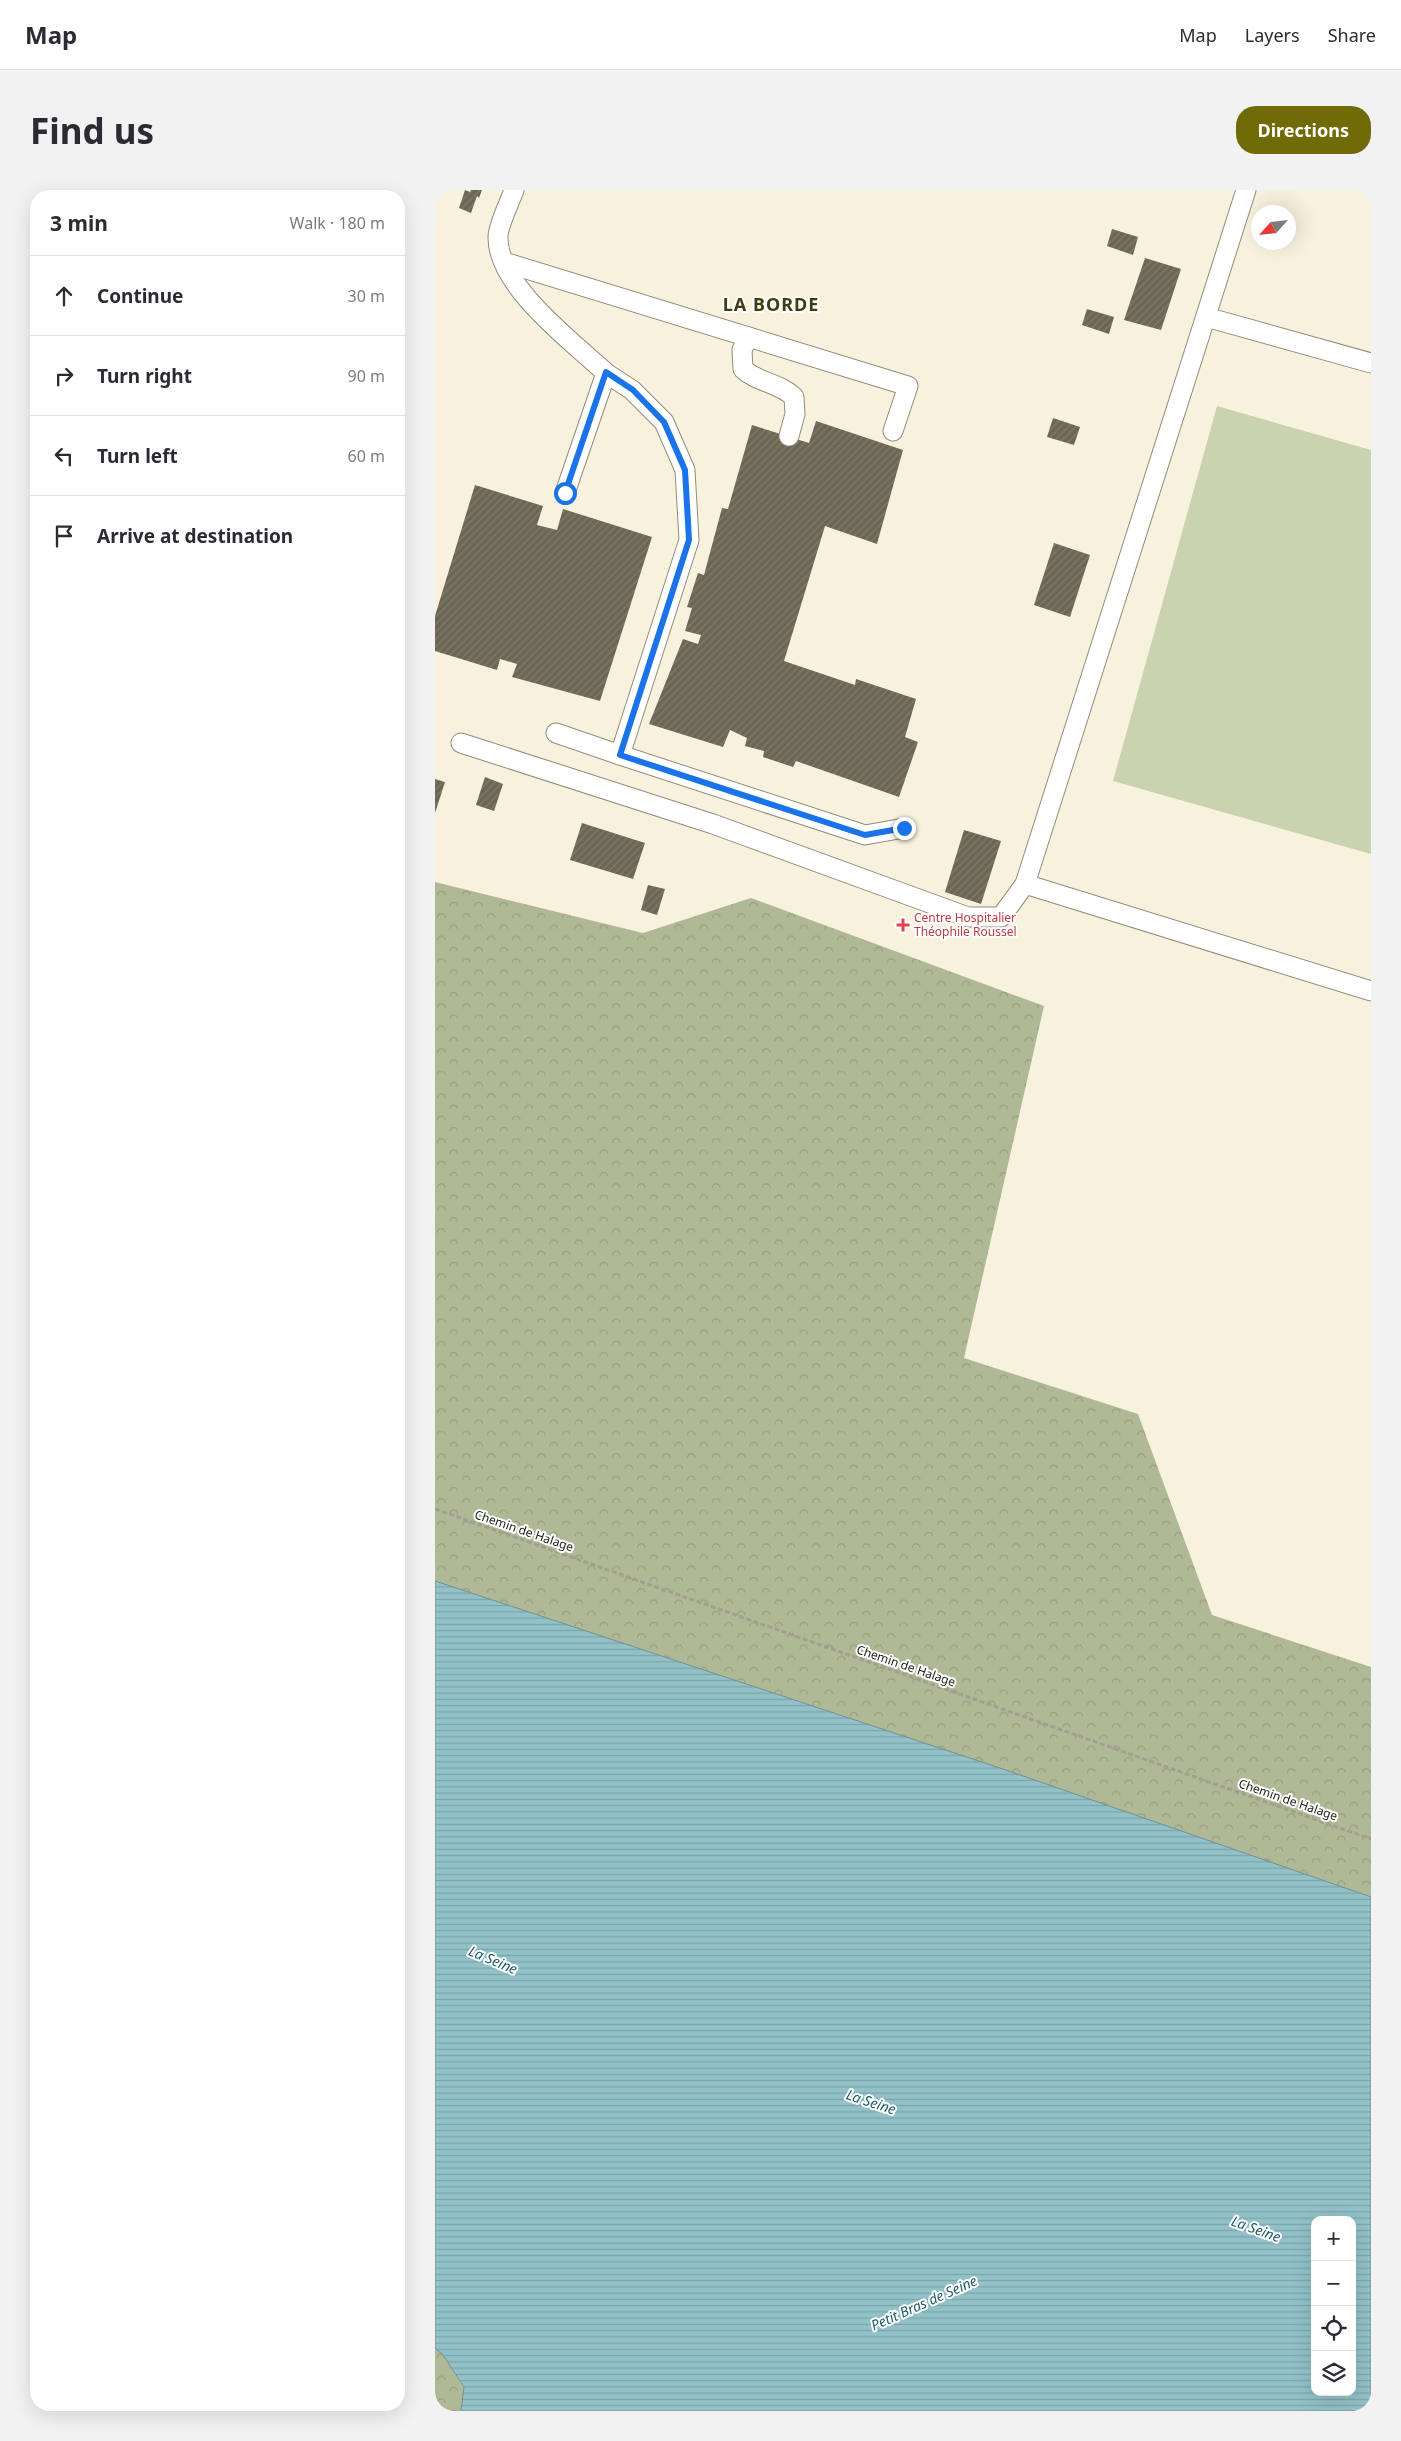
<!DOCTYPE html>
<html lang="en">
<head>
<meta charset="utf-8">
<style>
	body { margin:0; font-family:"Noto Sans",sans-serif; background:#f2f2f3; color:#2b2b33 }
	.controls { position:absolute; right:15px; bottom:15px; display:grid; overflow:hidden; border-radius:10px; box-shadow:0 5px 20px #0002 }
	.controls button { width:45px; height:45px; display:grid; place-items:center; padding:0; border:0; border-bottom:1px solid #e1e1e2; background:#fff; color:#2b2b33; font:25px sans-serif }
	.compass { position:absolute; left:816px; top:15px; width:45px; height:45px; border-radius:50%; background:#fff; box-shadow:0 5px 20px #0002; rotate:243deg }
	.stop { position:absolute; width:15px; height:15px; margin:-11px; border:4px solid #1a73e8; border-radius:50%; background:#fff }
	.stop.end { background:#1a73e8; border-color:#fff; box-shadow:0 1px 5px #0008 }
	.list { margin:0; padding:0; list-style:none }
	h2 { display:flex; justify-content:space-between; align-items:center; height:65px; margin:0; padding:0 20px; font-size:21px }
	h2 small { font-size:16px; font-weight:400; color:#7c7c81 }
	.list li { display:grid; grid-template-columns:32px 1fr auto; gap:15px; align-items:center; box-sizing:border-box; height:80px; padding:0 20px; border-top:1px solid #e1e1e2 }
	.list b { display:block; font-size:19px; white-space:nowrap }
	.list em { font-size:16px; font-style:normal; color:#7c7c81 }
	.icon { flex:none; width:28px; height:28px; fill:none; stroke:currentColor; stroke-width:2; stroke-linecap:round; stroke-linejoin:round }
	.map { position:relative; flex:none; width:936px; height:2221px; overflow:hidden; border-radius:20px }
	header { display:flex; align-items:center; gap:30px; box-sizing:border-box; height:70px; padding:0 25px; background:#fff; border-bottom:1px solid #e1e1e2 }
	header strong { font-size:24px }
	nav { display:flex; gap:28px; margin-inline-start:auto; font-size:18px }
	.intro { display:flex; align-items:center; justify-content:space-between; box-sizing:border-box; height:120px; padding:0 30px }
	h1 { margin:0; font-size:35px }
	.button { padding:12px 22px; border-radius:20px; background:#706b07; color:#fff; font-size:18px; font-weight:700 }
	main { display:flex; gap:30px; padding:0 30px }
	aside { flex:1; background:#fff; border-radius:20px; box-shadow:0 5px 20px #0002 }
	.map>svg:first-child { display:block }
	.forest { fill:url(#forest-crowns) }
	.pitch { fill:#c9d3af }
	.water { fill:url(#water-rules); stroke:#6f8f92; fill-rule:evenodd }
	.building { fill:url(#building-hatch) }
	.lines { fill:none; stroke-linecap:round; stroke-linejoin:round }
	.service-casing { stroke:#928c7a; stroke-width:21 }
	.path { stroke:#a39e90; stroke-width:3; stroke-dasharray:5 2.5; stroke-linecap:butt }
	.service { stroke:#fff; stroke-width:19 }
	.route { stroke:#1a73e8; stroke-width:6 }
	.health-dot { fill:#e0444e; stroke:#fff; stroke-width:2 }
	.labels { text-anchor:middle; stroke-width:4; stroke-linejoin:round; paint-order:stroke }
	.health-label { font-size:12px; fill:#be3a42; stroke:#fff; text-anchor:start }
	.street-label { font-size:12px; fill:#1c1a13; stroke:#fff }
	.water-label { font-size:14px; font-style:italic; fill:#1d5c65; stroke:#fff }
	.district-label { font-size:18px; font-weight:bold; letter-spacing:1px; fill:#3f3d13; stroke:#fff }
</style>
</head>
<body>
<header>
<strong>Map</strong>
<nav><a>Map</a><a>Layers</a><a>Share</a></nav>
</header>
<div class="intro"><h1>Find us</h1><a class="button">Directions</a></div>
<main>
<aside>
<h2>3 min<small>Walk · 180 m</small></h2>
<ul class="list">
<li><svg class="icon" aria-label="ahead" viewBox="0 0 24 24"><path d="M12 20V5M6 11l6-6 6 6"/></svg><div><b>Continue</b></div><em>30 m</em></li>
<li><svg class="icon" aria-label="right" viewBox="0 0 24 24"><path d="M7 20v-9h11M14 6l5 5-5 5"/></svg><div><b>Turn right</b></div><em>90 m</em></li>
<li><svg class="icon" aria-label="left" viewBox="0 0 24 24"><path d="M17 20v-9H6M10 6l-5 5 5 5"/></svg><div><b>Turn left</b></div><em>60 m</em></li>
<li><svg class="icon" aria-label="arrive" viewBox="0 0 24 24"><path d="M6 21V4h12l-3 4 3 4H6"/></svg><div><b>Arrive at destination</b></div></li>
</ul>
</aside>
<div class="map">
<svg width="936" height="2221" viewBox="0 0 936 2221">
	<defs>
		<pattern id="forest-crowns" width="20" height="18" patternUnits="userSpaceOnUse" patternTransform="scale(1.25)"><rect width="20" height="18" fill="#b0b996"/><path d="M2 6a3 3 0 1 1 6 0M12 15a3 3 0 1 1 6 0" fill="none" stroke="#979e80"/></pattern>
		<pattern id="water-rules" width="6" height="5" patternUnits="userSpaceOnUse" patternTransform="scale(1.25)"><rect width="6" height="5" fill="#92c1c8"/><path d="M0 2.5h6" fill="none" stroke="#7da5ab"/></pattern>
		<pattern id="building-hatch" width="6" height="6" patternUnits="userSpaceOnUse" patternTransform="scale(1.25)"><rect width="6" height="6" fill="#6c6655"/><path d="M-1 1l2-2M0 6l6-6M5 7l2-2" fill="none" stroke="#807b6e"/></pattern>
	</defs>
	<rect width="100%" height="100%" fill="#f8f1de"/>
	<!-- forest -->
	<g class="forest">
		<polygon points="0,692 208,743 316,708 609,816 529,1168 703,1224 777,1425 936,1477 936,1707 571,1580 0,1391"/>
		<polygon points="0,2158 8,2165 29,2198 26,2221 0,2221"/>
	</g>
	<!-- pitch -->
	<polygon class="pitch" points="782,216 936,260 936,664 678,591"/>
	<!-- water -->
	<path class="water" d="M 0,1391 L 571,1580 L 936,1707 L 936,2221 L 26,2221 L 29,2197 L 8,2165 L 0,2158 ZM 880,2030 L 917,2030 L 917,2202 L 880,2202 Z"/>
	<!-- building -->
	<g class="building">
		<polygon points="30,0 35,2 36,0 47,0 44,8 42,6 36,23 24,18"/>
		<polygon points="677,39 703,47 698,65 672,56"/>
		<polygon points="710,68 746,79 726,140 689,130"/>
		<polygon points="652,119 679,127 674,144 647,135"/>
		<polygon points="618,228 645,237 639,255 612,247"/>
		<polygon points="381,231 468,260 442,354 390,336 349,471 420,495 421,489 481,509 470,547 483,552 464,607 361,571 358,577 328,567 329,561 310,556 312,548 295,540 288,557 214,534 248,449 263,454 266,445 250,441 257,418 252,417 263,383 269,385 287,318 293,319 317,235 374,253"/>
		<polygon points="40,295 108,316 102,335 122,340 128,319 217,347 165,511 77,487 82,474 65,469 62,480 0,461 0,426"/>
		<polygon points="619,353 655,365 635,427 599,415"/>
		<polygon points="50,587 68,594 59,621 41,615"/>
		<polygon points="0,589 10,592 0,623"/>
		<polygon points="147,633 210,653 198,689 135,670"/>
		<polygon points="529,640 566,651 546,714 510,702"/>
		<polygon points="213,695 230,699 222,725 206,720"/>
	</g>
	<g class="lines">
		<defs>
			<g id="service">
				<path d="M 79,0 C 75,12 63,35 63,47 C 62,96 138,152 171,183 L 130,303"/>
				<polyline points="69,72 473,196 458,241"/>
				<polyline points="771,127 936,173"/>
				<path d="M 313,147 L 307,160 L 308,179 C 323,193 343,192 359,207 L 360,224 L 354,246"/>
				<polyline points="171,183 197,200 229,232 250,280 254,350 185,565 430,645 469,638"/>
				<polyline points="121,543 185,565"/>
				<polyline points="26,553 278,634 533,727 566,727 590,694 811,0"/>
				<polyline points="590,694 936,801"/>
			</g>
		</defs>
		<!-- service casing -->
		<use href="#service" class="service-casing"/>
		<!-- path -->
		<polyline class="path" points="0,1319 936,1649"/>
		<!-- service -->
		<use href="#service" class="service"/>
	</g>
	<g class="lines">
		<!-- route -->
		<polyline class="route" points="130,303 171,182 198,200 229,232 250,280 254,350 185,565 430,645 469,638"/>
	</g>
	<!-- markers -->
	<path class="health-dot" d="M465.5 727.5h5v5h5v5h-5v5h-5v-5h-5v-5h5z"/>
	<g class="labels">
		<!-- health labels -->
		<g class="health-label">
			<text x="479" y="732">Centre Hospitalier<tspan x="479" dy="14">Théophile Roussel</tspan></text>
		</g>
		<!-- street labels -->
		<g class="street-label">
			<text transform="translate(89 1341) rotate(19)" y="4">Chemin de Halage</text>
			<text transform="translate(471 1476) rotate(19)" y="4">Chemin de Halage</text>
			<text transform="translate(853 1610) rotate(19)" y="4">Chemin de Halage</text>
		</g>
		<!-- water labels -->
		<g class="water-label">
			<text transform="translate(58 1770) rotate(23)" y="5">La Seine</text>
			<text transform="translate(436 1912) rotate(18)" y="5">La Seine</text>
			<text transform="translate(821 2039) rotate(20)" y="5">La Seine</text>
			<text transform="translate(489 2113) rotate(-24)" y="5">Petit Bras de Seine</text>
		</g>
		<!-- district labels -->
		<g class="district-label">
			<text x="336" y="121">LA BORDE</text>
		</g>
	</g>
</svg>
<div class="controls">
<button>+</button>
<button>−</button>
<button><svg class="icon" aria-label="locate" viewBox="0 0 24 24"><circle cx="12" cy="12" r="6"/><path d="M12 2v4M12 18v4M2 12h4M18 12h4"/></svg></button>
<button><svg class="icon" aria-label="layers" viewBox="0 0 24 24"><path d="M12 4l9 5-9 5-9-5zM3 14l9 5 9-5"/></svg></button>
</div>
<svg class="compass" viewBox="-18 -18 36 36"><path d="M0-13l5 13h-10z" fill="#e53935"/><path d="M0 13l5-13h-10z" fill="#7c7c81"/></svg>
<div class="stop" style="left:130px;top:303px"></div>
<div class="stop end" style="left:469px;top:638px"></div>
</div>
</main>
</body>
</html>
